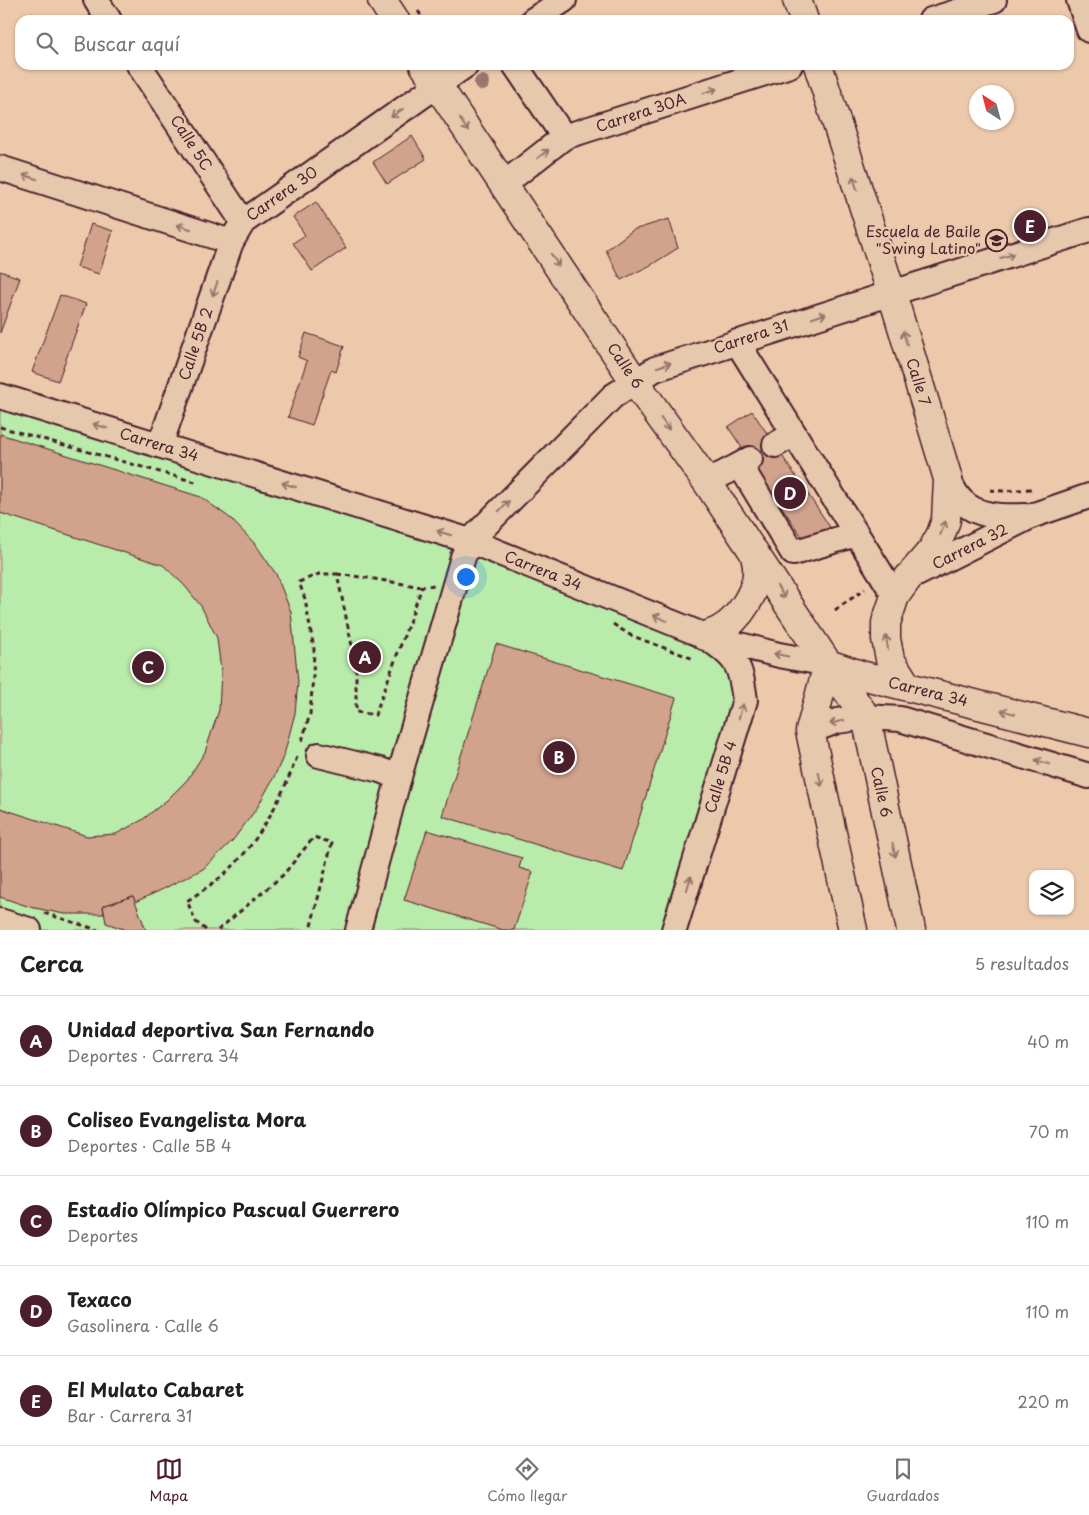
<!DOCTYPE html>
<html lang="es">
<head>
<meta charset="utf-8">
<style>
	body { margin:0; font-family:"Playpen Sans",sans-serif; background:#f2f2f2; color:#202124 }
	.controls { position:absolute; right:15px; bottom:15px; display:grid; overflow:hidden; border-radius:10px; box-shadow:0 1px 4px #0004 }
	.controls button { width:45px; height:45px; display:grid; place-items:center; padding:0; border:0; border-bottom:1px solid #e0e0e0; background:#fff; color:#202124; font:25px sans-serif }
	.compass { position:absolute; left:969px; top:85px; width:45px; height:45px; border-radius:50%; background:#fff; box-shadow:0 1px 4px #0004; rotate:324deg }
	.you { position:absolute; left:465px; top:576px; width:18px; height:18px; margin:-12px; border:4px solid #fff; border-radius:50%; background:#1a73e8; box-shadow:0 0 0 8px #1a73e833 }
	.badge { display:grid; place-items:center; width:32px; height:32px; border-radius:50%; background:#4a1f2b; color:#fff; font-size:16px; font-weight:700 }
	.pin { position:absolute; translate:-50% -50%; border:2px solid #fff; box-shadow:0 1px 5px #0006 }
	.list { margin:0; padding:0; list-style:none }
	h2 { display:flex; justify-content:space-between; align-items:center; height:65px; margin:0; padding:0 20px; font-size:21px }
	h2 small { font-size:16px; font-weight:400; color:#757577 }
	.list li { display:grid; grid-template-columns:32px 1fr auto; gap:15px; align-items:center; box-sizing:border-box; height:90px; padding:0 20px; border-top:1px solid #e0e0e0 }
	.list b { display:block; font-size:19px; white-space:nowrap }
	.list p { margin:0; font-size:16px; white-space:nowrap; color:#757577 }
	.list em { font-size:16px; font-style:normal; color:#757577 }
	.icon { flex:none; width:28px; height:28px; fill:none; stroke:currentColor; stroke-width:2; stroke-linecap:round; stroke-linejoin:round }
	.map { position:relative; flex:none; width:1089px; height:930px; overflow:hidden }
	.search { position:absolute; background:#fff; box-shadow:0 1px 4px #0004; left:15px; right:15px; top:15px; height:55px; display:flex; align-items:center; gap:12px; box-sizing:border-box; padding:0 18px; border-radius:15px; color:#757577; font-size:19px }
	.sheet { height:515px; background:#fff }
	nav { display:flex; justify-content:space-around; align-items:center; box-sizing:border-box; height:70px; border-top:1px solid #e0e0e0; background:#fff; font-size:14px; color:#757577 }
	nav a { display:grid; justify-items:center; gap:2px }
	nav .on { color:#4a1f2b }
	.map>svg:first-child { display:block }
	.green { fill:#b9ebab; stroke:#82856b }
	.building { fill:#d1a28c; stroke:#4a1f2b }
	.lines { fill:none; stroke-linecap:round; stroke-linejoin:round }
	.minor-casing { stroke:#4a1f2b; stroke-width:28 }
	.major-casing { stroke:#4a1f2b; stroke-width:31 }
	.path { stroke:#4a1f2b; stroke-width:3; stroke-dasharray:5 4; stroke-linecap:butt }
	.minor { stroke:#e6c8ad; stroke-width:24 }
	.major { stroke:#e6c8ad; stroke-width:28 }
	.tree { fill:#99766c }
	.oneway { stroke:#98746c }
	.labels { text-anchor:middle; stroke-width:4.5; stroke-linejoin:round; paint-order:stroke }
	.street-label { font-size:15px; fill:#4a1f2b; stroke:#e6c8ad }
	.poi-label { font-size:15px; fill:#4a1f2b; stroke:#e6c8ad; text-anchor:end }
</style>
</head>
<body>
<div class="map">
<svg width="1089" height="930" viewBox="0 0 1089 930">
	<rect width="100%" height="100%" fill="#edc9ac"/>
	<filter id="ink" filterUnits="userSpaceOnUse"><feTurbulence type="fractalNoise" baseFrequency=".02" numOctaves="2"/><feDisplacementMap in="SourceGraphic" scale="10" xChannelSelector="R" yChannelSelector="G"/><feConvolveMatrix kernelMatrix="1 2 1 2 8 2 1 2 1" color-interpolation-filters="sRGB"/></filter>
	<g filter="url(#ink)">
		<!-- green -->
		<polygon class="green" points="0,396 470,541 705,636 740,676 674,930 29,930 0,921"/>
		<!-- building -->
		<g class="building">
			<polygon points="412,136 426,159 387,184 373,162"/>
			<polygon points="316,202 346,248 312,271 293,243 305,235 293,217"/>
			<polygon points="669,219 678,248 651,265 621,280 606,250 633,230"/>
			<polygon points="91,224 113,231 99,274 77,267"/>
			<polygon points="0,271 20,278 0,333"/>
			<polygon points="60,295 86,304 58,381 32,372"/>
			<polygon points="306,333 344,346 336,372 331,370 312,425 288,417 307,361 298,357"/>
			<polygon points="752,411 830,527 806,543 728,427"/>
			<polygon points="0,434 201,497 230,518 256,545 276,574 291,612 298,682 295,713 284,755 275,775 257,808 233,840 203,869 159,891 135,902 133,896 103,906 104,914 64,914 30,907 0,897 0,808 87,836 116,834 142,820 167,800 187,780 205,752 219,710 221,671 217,638 201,606 184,585 163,565 0,513"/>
			<polygon points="496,644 676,698 623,871 442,816"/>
			<polygon points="427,830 522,858 519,868 533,872 514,930 503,930 404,900"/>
			<polygon points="133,896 146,930 127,930 106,923 103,906"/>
		</g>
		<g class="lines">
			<defs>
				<g id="minor">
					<polyline points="96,0 109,20"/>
					<polyline points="1079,0 1089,30"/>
					<polyline points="533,20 564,0"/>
					<polyline points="931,20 994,0"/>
					<polyline points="139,65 243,222"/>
					<polyline points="515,65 564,137"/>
					<polyline points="0,168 231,242"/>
					<polyline points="504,184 564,137 790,65"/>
					<polyline points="737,342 895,596"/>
					<polyline points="0,396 470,541 705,636 779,655 828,664"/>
					<polyline points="160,445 231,242 243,222 466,65"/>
					<polyline points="775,445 794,434"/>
					<polyline points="750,459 740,465 793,553 856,534"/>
					<path d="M 948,479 C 952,486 955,494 961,500 C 976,517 1003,517 1025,516"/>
					<polyline points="707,482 740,465"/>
					<polyline points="911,577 1031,516 1089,496"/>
					<polyline points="810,731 837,721 866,717 900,719 1089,776"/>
					<polyline points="319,755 380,770 399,777"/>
					<polyline points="0,921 29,930"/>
					<polyline points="358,930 399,777 463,557 470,541 613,396 655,369 1089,230"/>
					<path d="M 674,930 L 745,700 C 743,688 742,674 736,664 C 730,653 718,646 709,639"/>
				</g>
				<g id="major">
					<polyline points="382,0 395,20"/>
					<polyline points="797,0 804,20"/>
					<polyline points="424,65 635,382 707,482 828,664 866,717 911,930"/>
					<polyline points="818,65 897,310 948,479 946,520 941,534 932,550 908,578 895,596 886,623 886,639 890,659 907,686"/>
					<path d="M 705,636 C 710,634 715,633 720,630 C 739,620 759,589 757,568 C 757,563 755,557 754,552"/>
					<polyline points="828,664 810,731 853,930"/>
					<polyline points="828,664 861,675 1089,733"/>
				</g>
			</defs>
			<!-- minor casing -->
			<use href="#minor" class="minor-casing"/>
			<!-- major casing -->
			<use href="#major" class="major-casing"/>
			<!-- path -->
			<g class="path">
				<polyline points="418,11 424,20"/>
				<polyline points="0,427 199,483"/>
				<polyline points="990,490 1003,491 1031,489 1032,493"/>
				<polyline points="337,574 368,578 422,587"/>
				<polyline points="835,610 865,589"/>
				<polyline points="613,624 630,635 694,659"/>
				<polyline points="302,741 310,714 313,677 314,649 305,599 299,582 319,574 337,574 356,665 356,712 375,715 422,587 434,585"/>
				<polyline points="44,913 98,930"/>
				<path d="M 206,930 L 196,922 L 187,901 C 203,890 219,880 233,866 C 263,835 282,796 297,757"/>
				<polyline points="218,930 283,875 314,837 332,843 310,930"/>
			</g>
			<!-- minor -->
			<use href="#minor" class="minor"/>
			<!-- major -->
			<use href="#major" class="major"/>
		</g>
		<!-- trees -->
		<circle class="tree" cx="482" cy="83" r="8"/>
		<!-- one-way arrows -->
		<defs><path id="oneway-shaft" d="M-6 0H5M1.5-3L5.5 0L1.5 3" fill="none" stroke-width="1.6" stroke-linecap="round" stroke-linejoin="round" transform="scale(1.25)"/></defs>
		<g class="oneway">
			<use href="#oneway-shaft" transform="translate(710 91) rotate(-18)"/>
			<use href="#oneway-shaft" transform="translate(397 113) rotate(145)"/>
			<use href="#oneway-shaft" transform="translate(464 125) rotate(56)"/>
			<use href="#oneway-shaft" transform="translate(543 154) rotate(-38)"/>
			<use href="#oneway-shaft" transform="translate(30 177) rotate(-162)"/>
			<use href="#oneway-shaft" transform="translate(855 183) rotate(-108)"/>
			<use href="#oneway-shaft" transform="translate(184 227) rotate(-162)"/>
			<use href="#oneway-shaft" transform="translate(1007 256) rotate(-17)"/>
			<use href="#oneway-shaft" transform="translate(555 260) rotate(57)"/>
			<use href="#oneway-shaft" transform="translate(215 289) rotate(109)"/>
			<use href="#oneway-shaft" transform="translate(819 316) rotate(-18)"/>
			<use href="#oneway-shaft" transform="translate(905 338) rotate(-107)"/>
			<use href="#oneway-shaft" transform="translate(664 365) rotate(-18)"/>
			<use href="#oneway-shaft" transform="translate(665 424) rotate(54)"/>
			<use href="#oneway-shaft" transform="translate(100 426) rotate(-163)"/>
			<use href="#oneway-shaft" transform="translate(289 485) rotate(-163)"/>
			<use href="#oneway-shaft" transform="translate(504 506) rotate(-45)"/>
			<use href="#oneway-shaft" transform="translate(943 528) rotate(-69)"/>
			<use href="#oneway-shaft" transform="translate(444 533) rotate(-163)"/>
			<use href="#oneway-shaft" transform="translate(781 592) rotate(56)"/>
			<use href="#oneway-shaft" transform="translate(660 618) rotate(-158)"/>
			<use href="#oneway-shaft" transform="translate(887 643) rotate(-99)"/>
			<use href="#oneway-shaft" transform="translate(781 655) rotate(-168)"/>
			<use href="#oneway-shaft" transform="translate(741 711) rotate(-73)"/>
			<use href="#oneway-shaft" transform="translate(1008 712) rotate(-165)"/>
			<use href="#oneway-shaft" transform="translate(837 722) rotate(166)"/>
			<use href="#oneway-shaft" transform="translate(1042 762) rotate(-163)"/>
			<use href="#oneway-shaft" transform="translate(820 779) rotate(78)"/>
			<use href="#oneway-shaft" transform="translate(894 850) rotate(78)"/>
			<use href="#oneway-shaft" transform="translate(689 883) rotate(-73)"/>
		</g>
	</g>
	<!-- icons -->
	<defs>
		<symbol id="school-ring" viewBox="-11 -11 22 22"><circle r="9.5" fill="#e6c8ad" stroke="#4a1f2b" stroke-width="1.5"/><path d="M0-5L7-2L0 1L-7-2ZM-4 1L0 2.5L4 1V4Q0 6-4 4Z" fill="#4a1f2b"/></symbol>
	</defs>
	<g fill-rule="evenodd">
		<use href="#school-ring" x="984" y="228" width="25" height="25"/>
	</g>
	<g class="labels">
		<!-- street labels -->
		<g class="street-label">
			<text transform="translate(641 113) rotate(-18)" y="5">Carrera 30A</text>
			<text transform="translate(191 143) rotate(57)" y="5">Calle 5C</text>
			<text transform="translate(282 194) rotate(-35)" y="5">Carrera 30</text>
			<text transform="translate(751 337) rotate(-18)" y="5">Carrera 31</text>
			<text transform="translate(196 344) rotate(-71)" y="5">Calle 5B 2</text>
			<text transform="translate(625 366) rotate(56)" y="5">Calle 6</text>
			<text transform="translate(918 382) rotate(73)" y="5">Calle 7</text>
			<text transform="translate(159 445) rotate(17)" y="5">Carrera 34</text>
			<text transform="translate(970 547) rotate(-27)" y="5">Carrera 32</text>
			<text transform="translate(543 571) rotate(22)" y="5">Carrera 34</text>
			<text transform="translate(928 692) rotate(14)" y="5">Carrera 34</text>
			<text transform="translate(721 777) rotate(-73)" y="5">Calle 5B 4</text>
			<text transform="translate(881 792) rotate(78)" y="5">Calle 6</text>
		</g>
		<!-- poi labels -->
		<g class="poi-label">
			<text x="981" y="237">Escuela de Baile<tspan x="981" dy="17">"Swing Latino"</tspan></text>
		</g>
	</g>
</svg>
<div class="controls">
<button><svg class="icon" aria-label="layers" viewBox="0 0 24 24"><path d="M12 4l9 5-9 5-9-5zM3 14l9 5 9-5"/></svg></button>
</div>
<svg class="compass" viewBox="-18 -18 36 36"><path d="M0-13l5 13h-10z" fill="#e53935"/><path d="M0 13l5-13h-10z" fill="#757577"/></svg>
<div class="you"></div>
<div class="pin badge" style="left:365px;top:657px">A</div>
<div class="pin badge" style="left:559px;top:757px">B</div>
<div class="pin badge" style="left:148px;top:667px">C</div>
<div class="pin badge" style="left:790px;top:493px">D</div>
<div class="pin badge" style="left:1030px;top:226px">E</div>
<div class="search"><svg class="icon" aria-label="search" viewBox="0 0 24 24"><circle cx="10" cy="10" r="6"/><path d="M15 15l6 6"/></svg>Buscar aquí</div>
</div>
<section class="sheet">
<h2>Cerca<small>5 resultados</small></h2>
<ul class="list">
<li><span class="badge">A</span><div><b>Unidad deportiva San Fernando</b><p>Deportes · Carrera 34</p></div><em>40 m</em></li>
<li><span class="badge">B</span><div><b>Coliseo Evangelista Mora</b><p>Deportes · Calle 5B 4</p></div><em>70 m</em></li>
<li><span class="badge">C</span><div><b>Estadio Olímpico Pascual Guerrero</b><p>Deportes</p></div><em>110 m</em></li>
<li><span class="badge">D</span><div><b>Texaco</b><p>Gasolinera · Calle 6</p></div><em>110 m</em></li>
<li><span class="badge">E</span><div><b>El Mulato Cabaret</b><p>Bar · Carrera 31</p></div><em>220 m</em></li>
</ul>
</section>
<nav>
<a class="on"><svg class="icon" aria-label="map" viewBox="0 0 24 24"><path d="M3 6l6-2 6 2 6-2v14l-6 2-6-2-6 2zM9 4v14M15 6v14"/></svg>Mapa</a>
<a><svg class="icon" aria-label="directions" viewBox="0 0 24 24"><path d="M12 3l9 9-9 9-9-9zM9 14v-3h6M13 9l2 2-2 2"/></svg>Cómo llegar</a>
<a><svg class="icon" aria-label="saved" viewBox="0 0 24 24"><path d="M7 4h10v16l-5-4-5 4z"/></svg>Guardados</a>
</nav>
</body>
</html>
